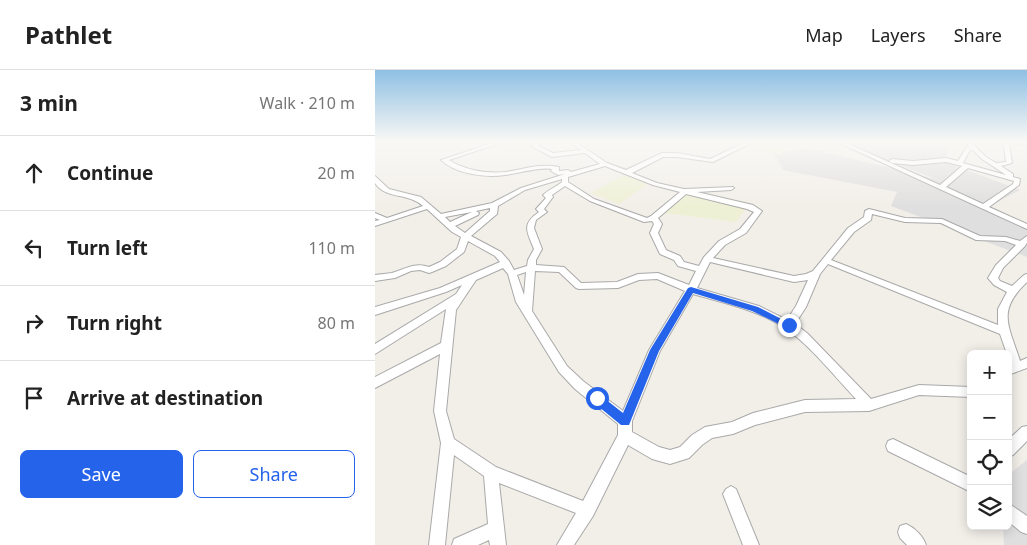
<!DOCTYPE html>
<html lang="en">
<head>
<meta charset="utf-8">
<style>
	body { margin:0; font-family:"Noto Sans",sans-serif; background:#f2f2f2; color:#222 }
	.controls { position:absolute; right:15px; bottom:15px; display:grid; overflow:hidden; border-radius:8px; box-shadow:0 2px 12px #0003 }
	.controls button { width:45px; height:45px; display:grid; place-items:center; padding:0; border:0; border-bottom:1px solid #e0e0e0; background:#fff; color:#222; font:25px sans-serif }
	.stop { position:absolute; width:15px; height:15px; margin:-11px; border:4px solid #2563eb; border-radius:50%; background:#fff }
	.stop.end { background:#2563eb; border-color:#fff; box-shadow:0 1px 5px #0008 }
	.list { margin:0; padding:0; list-style:none }
	h2 { display:flex; justify-content:space-between; align-items:center; height:65px; margin:0; padding:0 20px; font-size:21px }
	h2 small { font-size:16px; font-weight:400; color:#767676 }
	.list li { display:grid; grid-template-columns:32px 1fr auto; gap:15px; align-items:center; box-sizing:border-box; height:75px; padding:0 20px; border-top:1px solid #e0e0e0 }
	.list b { display:block; font-size:19px; white-space:nowrap }
	.list em { font-size:16px; font-style:normal; color:#767676 }
	.actions { display:flex; gap:10px; padding:15px 20px }
	.actions a { flex:1; padding:11px 0; border:1px solid #2563eb; border-radius:8px; text-align:center; font-size:18px; color:#2563eb }
	.actions .main { background:#2563eb; color:#fff }
	.icon { flex:none; width:28px; height:28px; fill:none; stroke:currentColor; stroke-width:2; stroke-linecap:round; stroke-linejoin:round }
	.map { position:relative; flex:none; width:652px; height:475px; overflow:hidden }
	header { display:flex; align-items:center; gap:30px; box-sizing:border-box; height:70px; padding:0 25px; background:#fff; border-bottom:1px solid #e0e0e0 }
	header strong { font-size:24px }
	nav { display:flex; gap:28px; margin-inline-start:auto; font-size:18px }
	main { display:flex }
	aside { flex:1; background:#fff }
	.map>svg:first-child { display:block }
	.residential { fill:#e0dfdf }
	.farmland { fill:#eef0d5 }
	.lines { fill:none; stroke-linecap:round; stroke-linejoin:round }
	.street-casing { stroke:#a9a9a9; stroke-width:2 }
	.street { fill:#fff; fill-rule:evenodd }
	.route { fill:#2563eb }
</style>
</head>
<body>
<header>
<strong>Pathlet</strong>
<nav><a>Map</a><a>Layers</a><a>Share</a></nav>
</header>
<main>
<aside>
<h2>3 min<small>Walk · 210 m</small></h2>
<ul class="list">
<li><svg class="icon" aria-label="ahead" viewBox="0 0 24 24"><path d="M12 20V5M6 11l6-6 6 6"/></svg><div><b>Continue</b></div><em>20 m</em></li>
<li><svg class="icon" aria-label="left" viewBox="0 0 24 24"><path d="M17 20v-9H6M10 6l-5 5 5 5"/></svg><div><b>Turn left</b></div><em>110 m</em></li>
<li><svg class="icon" aria-label="right" viewBox="0 0 24 24"><path d="M7 20v-9h11M14 6l5 5-5 5"/></svg><div><b>Turn right</b></div><em>80 m</em></li>
<li><svg class="icon" aria-label="arrive" viewBox="0 0 24 24"><path d="M6 21V4h12l-3 4 3 4H6"/></svg><div><b>Arrive at destination</b></div></li>
</ul>
<div class="actions"><a class="main">Save</a><a>Share</a></div>
</aside>
<div class="map">
<svg width="652" height="475" viewBox="0 0 652 475">
	<rect width="100%" height="100%" fill="#f2efe9"/>
	<!-- residential -->
	<g class="residential">
		<polygon points="461,71 570,71 573,79 570,92 645,120 613,137 652,153 652,187 516,136 522,122 408,100 399,83 433,78 564,110"/>
		<polygon points="652,390 652,475 629,475 628,456 633,456 633,405"/>
	</g>
	<!-- farmland -->
	<g class="farmland">
		<polygon points="378,71 414,71 420,72 406,85 369,75"/>
		<polygon points="250,104 274,113 244,134 216,123"/>
		<polygon points="313,123 371,138 361,152 289,143"/>
	</g>
	<g class="lines">
		<defs>
			<g id="street">
				<path d="M 123,71 L 131,71 L 74,90 C 89,100 112,104 130,102 C 150,99 164,93 184,97 L 184,101 L 193,100 L 196,102 L 225,94 L 210,83 L 177,87 L 156,76 L 160,73 L 159,71 L 165,71 L 166,74 L 163,76 L 178,83 L 206,80 L 193,71 L 199,71 L 232,93 L 251,100 L 287,83 L 302,83 L 335,89 L 373,71 L 380,71 L 338,92 L 302,87 L 288,87 L 257,103 L 282,113 L 309,119 L 358,117 L 359,118 L 356,120 L 322,122 L 378,135 L 387,141 L 371,163 L 350,175 L 338,188 L 419,206 L 431,204 L 438,201 L 473,158 L 489,147 L 490,141 L 494,139 L 530,148 L 567,149 L 605,166 L 631,167 L 645,171 L 652,166 L 652,173 L 650,176 L 628,198 L 623,208 L 625,211 L 637,216 L 649,205 L 652,204 L 652,212 C 621,241 634,256 645,291 L 652,288 L 652,298 L 633,305 L 633,295 L 635,294 L 633,284 L 632,284 L 625,264 L 453,194 L 445,204 L 431,237 L 420,254 L 432,263 L 496,329 L 544,315 L 596,317 L 596,327 L 544,325 L 494,341 L 430,342 L 380,355 L 358,364 L 337,368 L 327,375 L 314,388 L 295,394 L 277,389 L 253,375 L 218,446 L 199,475 L 182,475 L 201,443 L 124,413 L 131,475 L 115,475 L 114,470 L 103,475 L 77,475 L 79,469 L 113,454 L 109,406 L 79,385 L 70,475 L 54,475 L 66,373 L 59,341 L 65,284 L 0,318 L 0,307 L 66,273 L 71,239 L 0,284 L 0,274 L 81,224 L 87,215 L 71,222 L 0,245 L 0,237 L 65,218 L 125,192 L 120,186 L 93,171 L 89,182 L 71,196 L 57,202 L 54,203 L 45,200 L 36,201 L 20,208 L 0,211 L 0,205 C 6,204 11,204 17,203 C 30,199 40,192 54,197 L 65,192 L 82,179 L 86,167 L 77,162 L 52,139 L 0,156 L 0,151 L 5,150 L 0,148 L 0,143 L 12,148 L 48,136 C 33,122 11,130 0,113 L 0,106 L 14,119 L 46,127 L 66,144 L 117,133 L 146,118 L 190,104 L 183,105 L 176,101 L 177,99 C 162,97 146,103 130,105 C 110,108 81,104 66,90 ZM 230,96 L 278,115 L 305,122 L 276,146 L 272,148 L 219,129 L 193,112 L 193,107 ZM 187,109 L 187,112 C 181,117 173,120 168,125 L 171,128 L 161,139 L 164,142 C 146,154 152,162 159,179 L 153,190 L 152,196 L 139,200 L 134,191 L 126,182 L 96,166 L 122,144 L 123,136 L 150,120 ZM 190,116 L 215,131 L 269,152 L 277,151 L 279,154 L 275,163 L 285,184 L 299,190 L 303,196 L 321,201 L 314,215 L 283,203 L 263,204 L 242,212 L 206,213 L 189,197 L 161,195 L 161,190 L 167,179 L 159,158 L 161,150 L 172,142 L 169,139 L 178,127 L 177,125 ZM 311,124 L 372,139 L 379,142 L 365,159 L 344,171 L 329,187 L 324,196 L 309,192 L 305,186 L 291,180 L 283,163 L 287,154 L 283,148 ZM 115,138 L 115,141 L 90,163 L 80,156 L 103,145 L 104,143 L 101,141 ZM 97,142 L 75,152 L 70,147 ZM 497,144 L 530,152 L 566,153 L 601,170 L 630,171 L 641,175 L 621,195 L 613,208 L 619,215 L 632,222 L 623,239 L 623,255 L 456,190 L 479,162 L 496,150 ZM 335,192 L 419,212 L 433,210 L 421,236 L 412,250 L 384,236 L 322,218 ZM 128,198 L 133,204 L 141,232 L 184,302 L 200,319 L 243,354 L 243,365 L 208,431 L 121,397 L 79,369 L 71,341 L 81,240 L 101,210 ZM 160,201 L 184,202 L 201,218 L 204,219 L 243,218 L 264,210 L 282,209 L 310,221 L 274,280 L 248,341 L 208,311 L 192,296 L 157,241 ZM 151,202 L 149,225 L 142,205 ZM 318,224 C 349,233 384,240 411,259 C 435,275 461,308 481,329 L 430,330 L 378,343 L 357,352 L 330,357 L 317,365 L 305,377 L 295,380 L 284,377 L 257,362 L 257,351 L 285,281 Z"/>
				<path d="M 460,71 L 467,71 L 565,115 L 587,96 L 571,92 L 538,95 L 517,93 L 514,91 L 517,89 L 538,91 L 571,88 L 583,91 L 591,78 L 595,77 L 589,71 L 595,71 L 611,87 L 621,93 L 631,92 L 628,71 L 652,71 L 652,75 L 634,73 L 637,93 L 626,96 L 638,104 L 638,107 L 645,109 L 644,115 L 614,137 L 652,154 L 652,159 ZM 595,80 L 598,80 L 607,89 L 631,105 L 588,93 ZM 593,98 L 639,111 L 638,114 L 608,134 L 571,117 Z"/>
				<polygon points="652,356 652,371 638,385 633,387 633,370 647,357"/>
				<polygon points="518,369 596,407 596,422 513,381 511,376 513,371"/>
				<polygon points="356,416 361,419 384,475 368,475 348,424 351,419"/>
				<polygon points="633,433 652,446 652,464 646,462 633,451"/>
				<path d="M 531,454 C 540,458 548,466 551,475 L 532,475 L 525,468 L 523,462 L 525,456 Z"/>
			</g>
		</defs>
		<!-- street casing -->
		<use href="#street" class="street-casing"/>
		<!-- street -->
		<use href="#street" class="street"/>
	</g>
	<!-- sky -->
	<linearGradient id="sky" x2="0" y2="1"><stop stop-color="#8fc0e4"/><stop offset="0.52" stop-color="#f9f8f5"/><stop offset="1" stop-color="#f9f8f5" stop-opacity="0"/></linearGradient>
	<rect width="652" height="137" fill="url(#sky)"/>
	<!-- route -->
	<polygon class="route" points="316,217 383,237 418,255 414,258 410,257 377,241 318,223 284,281 254,355 246,355 218,332 218,325 225,325 248,343 275,280 313,218"/>
</svg>
<div class="controls">
<button>+</button>
<button>−</button>
<button><svg class="icon" aria-label="locate" viewBox="0 0 24 24"><circle cx="12" cy="12" r="6"/><path d="M12 2v4M12 18v4M2 12h4M18 12h4"/></svg></button>
<button><svg class="icon" aria-label="layers" viewBox="0 0 24 24"><path d="M12 4l9 5-9 5-9-5zM3 14l9 5 9-5"/></svg></button>
</div>
<div class="stop" style="left:222px;top:328px"></div>
<div class="stop end" style="left:414px;top:255px"></div>
</div>
</main>
</body>
</html>
